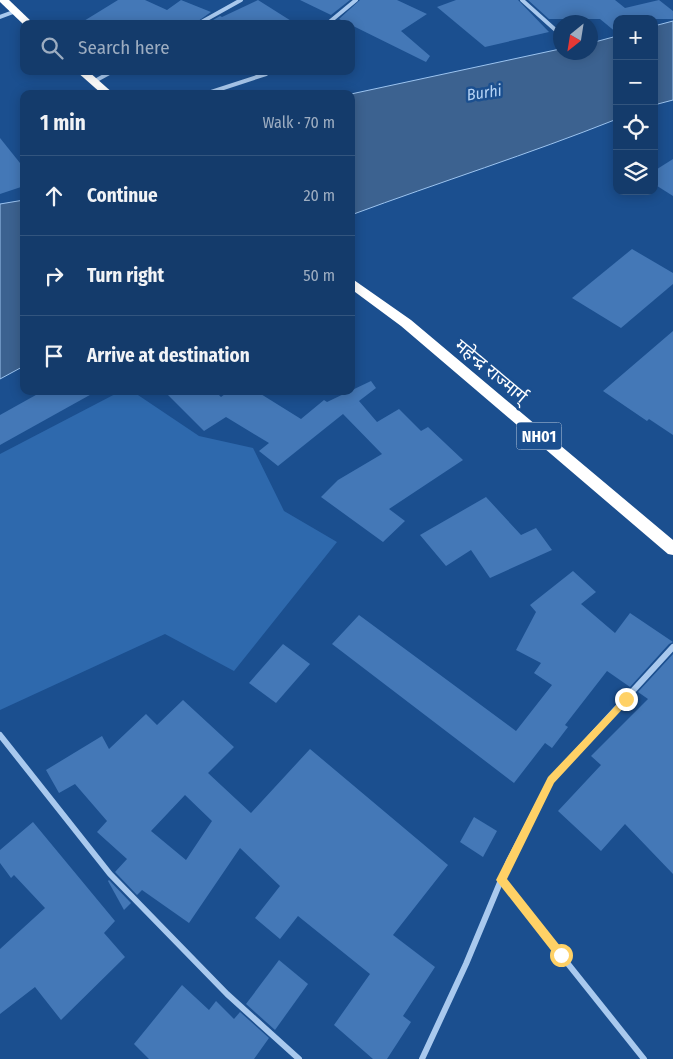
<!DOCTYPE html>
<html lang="en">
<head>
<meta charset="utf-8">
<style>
	body { margin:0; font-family:"Fira Sans Condensed","Noto Sans Devanagari",sans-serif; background:#1d4271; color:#f1f3f6 }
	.controls { position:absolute; right:15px; top:15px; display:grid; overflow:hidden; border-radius:10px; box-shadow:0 2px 12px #0003 }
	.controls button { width:45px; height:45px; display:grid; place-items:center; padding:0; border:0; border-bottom:1px solid #33557e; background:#143b6b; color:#f1f3f6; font:25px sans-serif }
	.compass { position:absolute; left:553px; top:15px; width:45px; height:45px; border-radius:50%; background:#143b6b; box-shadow:0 2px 12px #0003; rotate:210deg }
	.stop { position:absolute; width:15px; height:15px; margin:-11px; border:4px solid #ffd166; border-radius:50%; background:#fff }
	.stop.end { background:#ffd166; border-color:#fff; box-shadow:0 1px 5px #0008 }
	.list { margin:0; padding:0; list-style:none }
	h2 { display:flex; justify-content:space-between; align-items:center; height:65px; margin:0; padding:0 20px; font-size:21px }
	h2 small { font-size:16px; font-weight:400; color:#9dadc1 }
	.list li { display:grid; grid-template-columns:32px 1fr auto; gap:15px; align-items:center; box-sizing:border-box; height:80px; padding:0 20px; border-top:1px solid #33557e }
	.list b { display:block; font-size:19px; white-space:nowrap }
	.list em { font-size:16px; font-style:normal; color:#9dadc1 }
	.icon { flex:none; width:28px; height:28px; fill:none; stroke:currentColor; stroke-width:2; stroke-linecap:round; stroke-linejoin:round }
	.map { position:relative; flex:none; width:673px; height:1059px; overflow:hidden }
	.search { position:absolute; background:#143b6b; box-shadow:0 2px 12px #0003; left:20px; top:20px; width:335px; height:55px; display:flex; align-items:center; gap:12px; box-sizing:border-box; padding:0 18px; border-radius:10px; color:#9dadc1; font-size:19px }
	.panel { position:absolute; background:#143b6b; box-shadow:0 2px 12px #0003; left:20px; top:90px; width:335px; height:305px; border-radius:10px }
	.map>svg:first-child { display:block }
	.green { fill:#2e69ad }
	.water { fill:#3c6290; stroke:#9cc4f0 }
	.building { fill:#4478b7; fill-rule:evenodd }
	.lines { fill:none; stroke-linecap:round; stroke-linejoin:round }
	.street-far1 { stroke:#a9c9ee; stroke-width:4 }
	.street { stroke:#a9c9ee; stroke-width:6 }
	.highway { fill:#fff; fill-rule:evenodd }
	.route { fill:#ffd166 }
	.labels { text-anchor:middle; stroke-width:5; stroke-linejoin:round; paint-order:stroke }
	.far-water-label { font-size:16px; font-style:italic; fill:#b5d3f5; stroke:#1b4f8f }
	.shield { fill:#1b4f8f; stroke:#bbcadd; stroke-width:1 }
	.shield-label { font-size:16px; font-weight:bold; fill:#fff }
	.street-label { font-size:18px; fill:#fff; stroke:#1b4f8f }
</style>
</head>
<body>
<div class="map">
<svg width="673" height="1059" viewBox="0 0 673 1059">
	<rect width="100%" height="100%" fill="#1b4f8f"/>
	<!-- green -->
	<polygon class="green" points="121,391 132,391 199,436 253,448 284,511 337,542 234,671 165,634 0,710 0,454"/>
	<!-- water -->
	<g class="water">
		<polygon points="673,21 673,100 654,105 654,26"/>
		<path d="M 617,36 L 617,119 C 529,154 440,182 351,215 L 351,94 L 560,49 L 560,52 L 590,52 L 591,43 Z"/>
		<polygon points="24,200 24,366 0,379 0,204"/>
	</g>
	<!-- building -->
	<g class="building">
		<polygon points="118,0 145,0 167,10 181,0 211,12 194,24 79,24"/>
		<polygon points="258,0 296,24 206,24 220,16 222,17"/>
		<polygon points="300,0 350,0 331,15"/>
		<polygon points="360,0 397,0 427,14 401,31 430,56 426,62 339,19"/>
		<polygon points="456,0 518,0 549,32 485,47 437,7"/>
		<polygon points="528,0 615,0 625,8 659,0 673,11 673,19 617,19 617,33 600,19 549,19"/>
		<polygon points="0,138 24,168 24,186 0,194"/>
		<polygon points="673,159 673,196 654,184 654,171"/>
		<polygon points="632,249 673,273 673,284 621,328 572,298"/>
		<polygon points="673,331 673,435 649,419 647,421 603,391"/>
		<polygon points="371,381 376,388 359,401 377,422 399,409 421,431 428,427 463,460 389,509 405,521 383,542 321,497 338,480 382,454 343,414 278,466 259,451 269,443 226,417 204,431 164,391 215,391 221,397 229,391 256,391 301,419 324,400 327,402"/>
		<polygon points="43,391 97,391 0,445 0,415"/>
		<polygon points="486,497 521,535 536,528 552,550 490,578 471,550 446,566 420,535"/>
		<polygon points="573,571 596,592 581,604 615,633 630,613 673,642 669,644 630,687 607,671 565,725 568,727 552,748 545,743 514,783 332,644 359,615 516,731 552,685 534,673 541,663 516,650 536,612 530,605"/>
		<polygon points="283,644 310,664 276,703 249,683"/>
		<polygon points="673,654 673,874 625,824 601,851 558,811 601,765 591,756 648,699 638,692"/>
		<path d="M 183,700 L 234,747 L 208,773 L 251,813 L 310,749 L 448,865 L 393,935 L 435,967 L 403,1016 L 411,1022 L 387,1059 L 373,1059 L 334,1025 L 370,974 L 298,916 L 280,939 L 255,918 L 280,886 L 240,848 L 189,923 L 142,890 L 137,895 L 115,872 L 127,859 L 97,832 L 107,821 L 75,784 L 59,793 L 46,770 L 102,736 L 109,749 L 146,714 L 157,725 ZM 185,795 L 212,821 L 186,860 L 151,831 Z"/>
		<polygon points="474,817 497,831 483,857 460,842"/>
		<polygon points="33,822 115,921 104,933 125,957 61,1020 35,987 0,1014 0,949 45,908 14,875 11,878 0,863 0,850"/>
		<polygon points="109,880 131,903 124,910 108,881"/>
		<polygon points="279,960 308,984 275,1030 246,1004"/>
		<polygon points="182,985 209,1010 216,1001 234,1019 240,1012 269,1038 254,1059 149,1059 134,1044"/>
	</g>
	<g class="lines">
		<!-- street-far1 -->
		<g class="street-far1">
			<polyline points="522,0 560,34"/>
			<polyline points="0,17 16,11"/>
			<polyline points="198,24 241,0"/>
			<polyline points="327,24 356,0"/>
			<polyline points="93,82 113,71"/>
			<polyline points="205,94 266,74 269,71"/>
		</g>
		<!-- street -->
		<g class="street">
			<polyline points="0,735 110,874 227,994 299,1059"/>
			<polyline points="501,880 644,1059"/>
			<polyline points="422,1059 466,964 509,861 551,780 673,647"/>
		</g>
		<!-- highway -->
		<g class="highway">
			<polygon points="0,0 9,0 34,24 24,25 0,2"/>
			<polygon points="76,71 88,71 114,94 102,94"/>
			<polygon points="351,278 411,320 673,540 673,555 668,554 401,326 351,289"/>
		</g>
	</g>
	<!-- route -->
	<polygon class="route" points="626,695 629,696 629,702 554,783 507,879 564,951 566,955 564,958 561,960 557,958 496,880 548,777"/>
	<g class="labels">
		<!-- far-water labels -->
		<g class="far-water-label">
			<text transform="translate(484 92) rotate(-8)" y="6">Burhi</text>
		</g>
		<!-- shield labels -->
		<rect class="shield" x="516.5" y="422.5" width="45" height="27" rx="4"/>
		<g class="shield-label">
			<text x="539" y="442">NH01</text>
		</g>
		<!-- street labels -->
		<g class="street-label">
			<text transform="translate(491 371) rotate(40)" y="6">महेन्द्र राज्मार्ग्</text>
		</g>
	</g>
</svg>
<div class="controls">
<button>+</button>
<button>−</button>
<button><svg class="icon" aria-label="locate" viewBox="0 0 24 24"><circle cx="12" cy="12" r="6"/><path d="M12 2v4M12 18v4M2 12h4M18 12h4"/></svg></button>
<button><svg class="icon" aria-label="layers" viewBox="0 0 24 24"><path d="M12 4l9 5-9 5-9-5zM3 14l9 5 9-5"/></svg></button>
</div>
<svg class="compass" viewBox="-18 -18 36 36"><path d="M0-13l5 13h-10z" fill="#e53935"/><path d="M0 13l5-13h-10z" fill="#9dadc1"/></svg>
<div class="stop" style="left:561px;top:955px"></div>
<div class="stop end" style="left:626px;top:699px"></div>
<div class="search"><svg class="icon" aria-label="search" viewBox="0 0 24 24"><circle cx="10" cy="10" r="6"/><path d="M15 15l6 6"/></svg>Search here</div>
<section class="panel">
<h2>1 min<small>Walk · 70 m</small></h2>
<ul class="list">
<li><svg class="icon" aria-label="ahead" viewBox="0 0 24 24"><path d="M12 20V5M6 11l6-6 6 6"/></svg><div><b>Continue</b></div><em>20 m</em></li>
<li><svg class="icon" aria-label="right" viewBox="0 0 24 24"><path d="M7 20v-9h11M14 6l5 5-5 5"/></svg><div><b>Turn right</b></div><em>50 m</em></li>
<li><svg class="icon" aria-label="arrive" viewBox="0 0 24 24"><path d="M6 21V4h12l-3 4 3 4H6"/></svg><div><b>Arrive at destination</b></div></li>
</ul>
</section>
</div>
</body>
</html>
